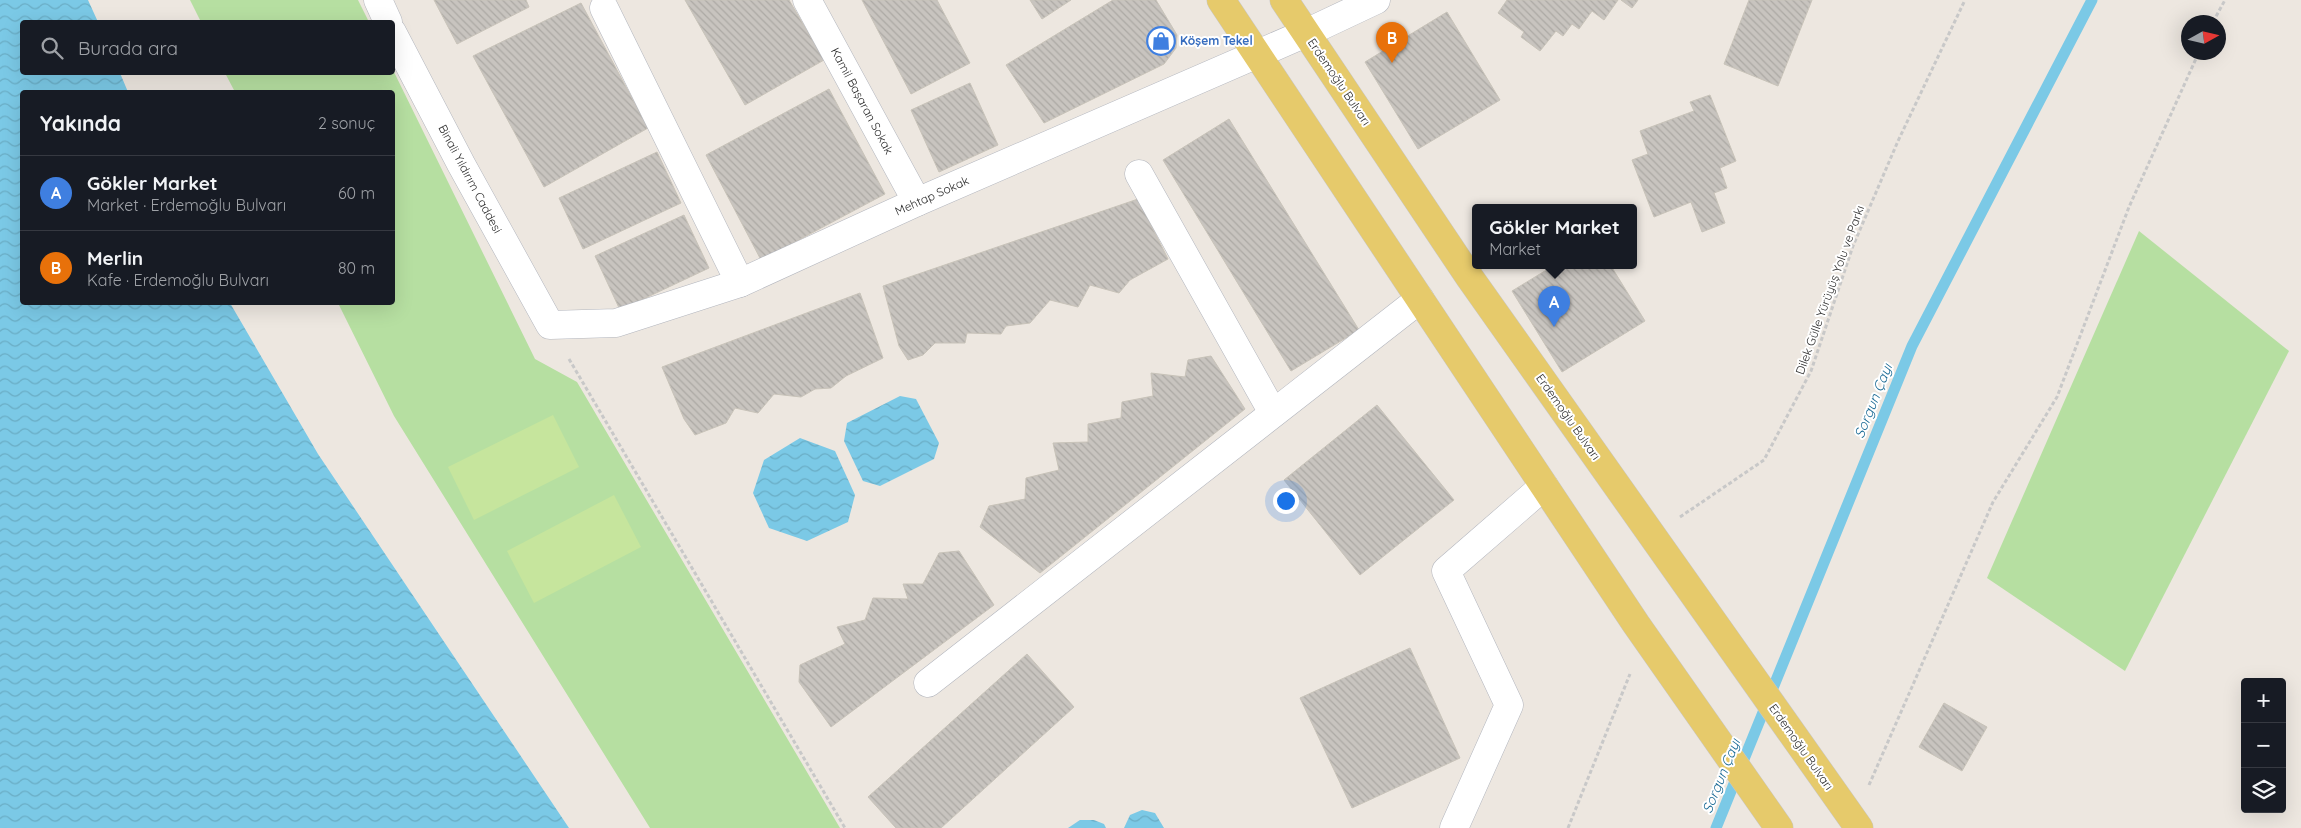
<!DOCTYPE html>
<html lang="tr">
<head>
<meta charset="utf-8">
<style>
	body { margin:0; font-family:Quicksand,sans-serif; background:#20242c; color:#f1f3f6 }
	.controls { position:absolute; right:15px; bottom:15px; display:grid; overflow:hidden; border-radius:5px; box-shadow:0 5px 20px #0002 }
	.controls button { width:45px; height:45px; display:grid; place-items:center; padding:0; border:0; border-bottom:1px solid #363941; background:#171b24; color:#f1f3f6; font:25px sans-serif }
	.compass { position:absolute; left:2181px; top:15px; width:45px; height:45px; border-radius:50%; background:#171b24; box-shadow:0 5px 20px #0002; rotate:82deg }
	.you { position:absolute; left:1285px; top:500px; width:18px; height:18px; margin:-12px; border:4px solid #fff; border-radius:50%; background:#1a73e8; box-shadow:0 0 0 8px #1a73e833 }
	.badge { display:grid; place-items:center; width:32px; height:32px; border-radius:50%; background:#4d6aec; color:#fff; font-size:16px; font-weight:700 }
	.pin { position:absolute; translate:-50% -41px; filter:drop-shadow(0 1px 2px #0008) }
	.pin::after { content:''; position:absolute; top:26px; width:18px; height:15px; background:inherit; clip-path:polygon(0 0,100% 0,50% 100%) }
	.popup { position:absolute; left:1472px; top:204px; width:165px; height:65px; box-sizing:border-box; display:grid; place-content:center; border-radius:5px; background:#171b24; filter:drop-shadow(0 1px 4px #0005); font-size:16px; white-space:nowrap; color:#9ea1a6 }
	.popup b { font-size:19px; color:#f1f3f6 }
	.popup::after { content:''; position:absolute; left:50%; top:100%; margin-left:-10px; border:10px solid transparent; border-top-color:#171b24 }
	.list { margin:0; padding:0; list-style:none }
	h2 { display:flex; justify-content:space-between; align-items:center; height:65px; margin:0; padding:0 20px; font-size:21px }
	h2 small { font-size:16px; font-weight:400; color:#9ea1a6 }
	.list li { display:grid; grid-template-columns:32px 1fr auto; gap:15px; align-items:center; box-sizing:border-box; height:75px; padding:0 20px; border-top:1px solid #363941 }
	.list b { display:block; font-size:19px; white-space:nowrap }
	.list p { margin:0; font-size:16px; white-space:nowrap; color:#9ea1a6 }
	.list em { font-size:16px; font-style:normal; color:#9ea1a6 }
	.icon { flex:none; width:28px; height:28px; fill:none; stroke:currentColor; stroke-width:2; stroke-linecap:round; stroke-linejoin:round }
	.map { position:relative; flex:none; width:2301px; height:828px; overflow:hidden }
	.search { position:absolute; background:#171b24; box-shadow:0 5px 20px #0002; left:20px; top:20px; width:375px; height:55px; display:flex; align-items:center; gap:12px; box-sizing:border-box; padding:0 18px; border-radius:5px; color:#9ea1a6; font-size:19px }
	.panel { position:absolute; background:#171b24; box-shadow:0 5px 20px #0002; left:20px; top:90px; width:375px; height:215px; border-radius:5px }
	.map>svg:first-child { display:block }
	.park { fill:#b6dfa1 }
	.pitch { fill:#c6e59d }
	.water { fill:url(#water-waves) }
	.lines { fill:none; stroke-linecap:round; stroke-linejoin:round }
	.stream { stroke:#7bc9e6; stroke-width:11 }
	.building { fill:url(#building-back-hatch); stroke:#c8c3b9 }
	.minor-casing { stroke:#b3b6be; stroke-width:29 }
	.major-casing { stroke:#c8c8c8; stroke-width:29 }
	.path { stroke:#c8c8c8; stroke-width:3; stroke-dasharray:4 2.5; stroke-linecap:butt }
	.minor { stroke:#fff; stroke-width:28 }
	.major { stroke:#e6ca6b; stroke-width:28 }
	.labels { text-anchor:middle; stroke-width:4; stroke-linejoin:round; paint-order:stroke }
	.shop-label { font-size:12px; font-weight:bold; fill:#366cbe; stroke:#fff; text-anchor:start }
	.street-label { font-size:12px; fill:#2c2c2c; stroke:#fff }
	.water-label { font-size:14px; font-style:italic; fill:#186994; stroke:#fff }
</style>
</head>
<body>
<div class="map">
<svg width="2301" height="828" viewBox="0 0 2301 828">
	<defs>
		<pattern id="water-waves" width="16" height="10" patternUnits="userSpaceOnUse" patternTransform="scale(1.25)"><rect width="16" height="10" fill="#7bc9e6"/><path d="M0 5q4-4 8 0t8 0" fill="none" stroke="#6aadc5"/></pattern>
		<pattern id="building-back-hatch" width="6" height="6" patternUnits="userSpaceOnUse" patternTransform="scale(1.25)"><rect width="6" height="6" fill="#c8c4bf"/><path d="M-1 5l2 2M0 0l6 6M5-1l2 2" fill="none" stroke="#aca9a4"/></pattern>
	</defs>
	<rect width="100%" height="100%" fill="#ede7e0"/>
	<!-- park -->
	<g class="park">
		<polygon points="190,0 358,0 369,22 201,22"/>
		<polygon points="393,70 535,359 577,382 840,828 650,828 394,416 338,303 392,302 392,92 235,92 225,73 392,72"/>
		<polygon points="2139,231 2289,351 2125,671 1987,578"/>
	</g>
	<!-- pitch -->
	<g class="pitch">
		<polygon points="553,415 579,467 474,520 448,467"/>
		<polygon points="614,495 641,547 534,603 507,551"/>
	</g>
	<!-- water -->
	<g class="water">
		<polygon points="0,0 88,0 98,22 22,22 22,72 120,73 128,92 22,92 22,302 230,303 318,454 569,828 0,828"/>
		<polygon points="900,396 916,399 939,443 934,459 880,486 863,481 844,441 847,423"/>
		<polygon points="800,438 835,451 855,495 848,522 807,541 769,528 753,493 764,460"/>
		<polygon points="1142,810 1155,813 1164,828 1124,828 1130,815"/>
		<polygon points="1080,820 1094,820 1104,824 1106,828 1068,828"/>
	</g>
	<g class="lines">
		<!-- stream -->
		<polyline class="stream" points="1716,828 1912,346 2092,0"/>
	</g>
	<!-- building -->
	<g class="building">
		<polygon points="434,0 526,0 529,7 457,44"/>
		<polygon points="685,0 789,0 824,60 745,105"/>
		<polygon points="862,0 937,0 970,63 911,94"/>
		<polygon points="1030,0 1071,0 1042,19"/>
		<polygon points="1113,0 1156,0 1177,35 1176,48 1164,64 1044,123 1006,65"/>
		<polygon points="1507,0 1618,0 1604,20 1592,11 1579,29 1572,24 1563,36 1556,31 1540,51 1521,37 1524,32 1498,13"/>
		<polygon points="1621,0 1638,0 1632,8"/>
		<polygon points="1749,0 1812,0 1778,86 1724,64"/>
		<polygon points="581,3 648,128 544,187 473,56"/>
		<polygon points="1447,12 1500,100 1418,149 1365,62"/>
		<polygon points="970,83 998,145 939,172 911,110"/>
		<polygon points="829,89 885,194 761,260 706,155"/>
		<polygon points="1710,95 1736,161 1720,168 1727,188 1714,193 1725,223 1702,232 1691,202 1654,217 1632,160 1648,154 1640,131 1694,111 1690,102"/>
		<polygon points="1229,119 1359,330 1291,371 1163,160"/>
		<polygon points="657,152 681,203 583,249 559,198"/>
		<polygon points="1138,199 1168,259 1130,280 1119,293 1090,285 1078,307 1050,300 1030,323 1006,326 1001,334 967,333 965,343 935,343 923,355 908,360 899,346 883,286"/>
		<polygon points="684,215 709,268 620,310 595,256"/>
		<polygon points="1553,266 1611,266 1645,321 1562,372 1512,291"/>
		<polygon points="860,293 883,358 846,376 831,388 815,389 801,397 774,394 758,413 735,408 726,423 695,435 684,419 662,367"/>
		<polygon points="1211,356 1245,409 1040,573 980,527 989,506 1025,499 1026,478 1059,470 1053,443 1088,442 1088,424 1121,418 1122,402 1153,396 1151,373 1185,377 1188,360"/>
		<polygon points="1377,405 1454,500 1360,575 1284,480"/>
		<polygon points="959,551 994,605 831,727 799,682 800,665 845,644 837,627 865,620 873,598 908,599 903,584 923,584 939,553"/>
		<polygon points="1410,648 1460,758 1352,808 1300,698"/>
		<polygon points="1027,654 1074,707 941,828 896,828 868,797"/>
		<polygon points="1944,703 1987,727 1962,771 1919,747"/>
	</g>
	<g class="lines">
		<defs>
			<g id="minor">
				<polyline points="378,0 388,22"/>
				<polyline points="807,0 917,202"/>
				<polyline points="604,8 740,283"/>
				<polyline points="392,32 461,164 550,325 616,323 740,283 917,202 1306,33 1376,0"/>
				<polyline points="1139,174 1273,413"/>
				<polyline points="928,683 1420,299"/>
				<polyline points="1454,828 1509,705 1446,571 1544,486"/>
			</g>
			<g id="major">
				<polyline points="1221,0 1636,624 1779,828"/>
				<polyline points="1284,0 1470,278 1859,828"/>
			</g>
		</defs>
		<!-- minor casing -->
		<use href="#minor" class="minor-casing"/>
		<!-- major casing -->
		<use href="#major" class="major-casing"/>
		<!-- path -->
		<g class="path">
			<polyline points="2213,22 2225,0"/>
			<polyline points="569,359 845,828"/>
			<polyline points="1680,517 1764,460 1811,371 1853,246 1898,141 1965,0"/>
			<polyline points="1869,785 1993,502 2057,397 2129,207 2199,52"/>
			<polyline points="1568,828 1630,674"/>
		</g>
		<!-- minor -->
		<use href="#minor" class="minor"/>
		<!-- major -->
		<use href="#major" class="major"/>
	</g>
	<!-- icons -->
	<defs>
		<symbol id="shop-ring" viewBox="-11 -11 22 22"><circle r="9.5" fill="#fff" stroke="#3f7fe0" stroke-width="1.5"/><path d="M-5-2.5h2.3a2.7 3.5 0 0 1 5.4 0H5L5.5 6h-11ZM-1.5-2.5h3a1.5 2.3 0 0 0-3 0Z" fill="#3f7fe0"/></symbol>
	</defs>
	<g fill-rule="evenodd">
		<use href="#shop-ring" x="1145" y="25" width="32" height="32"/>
	</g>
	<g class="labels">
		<!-- shop labels -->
		<g class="shop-label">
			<text x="1180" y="45">Köşem Tekel</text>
		</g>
		<!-- street labels -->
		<g class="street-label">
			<text transform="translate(1339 82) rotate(56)" y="4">Erdemoğlu Bulvarı</text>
			<text transform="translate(862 101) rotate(62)" y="4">Kamil Başaran Sokak</text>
			<text transform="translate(470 179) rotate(62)" y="4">Binali Yıldırım Caddesi</text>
			<text transform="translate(932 196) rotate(-24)" y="4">Mehtap Sokak</text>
			<text transform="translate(1830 290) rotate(-70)" y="4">Dilek Gülle Yürüyüş Yolu ve Parkı</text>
			<text transform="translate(1568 417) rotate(55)" y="4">Erdemoğlu Bulvarı</text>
			<text transform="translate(1801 747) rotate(55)" y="4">Erdemoğlu Bulvarı</text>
		</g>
		<!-- water labels -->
		<g class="water-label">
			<text transform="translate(1873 401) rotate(-68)" y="5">Sorgun Çayı</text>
			<text transform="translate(1721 776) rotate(-68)" y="5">Sorgun Çayı</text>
		</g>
	</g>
</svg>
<div class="controls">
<button>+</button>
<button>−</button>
<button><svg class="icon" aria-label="layers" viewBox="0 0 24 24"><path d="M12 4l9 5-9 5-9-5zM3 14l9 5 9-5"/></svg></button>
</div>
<svg class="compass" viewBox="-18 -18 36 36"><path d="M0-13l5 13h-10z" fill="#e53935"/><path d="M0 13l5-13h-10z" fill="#9ea1a6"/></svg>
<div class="you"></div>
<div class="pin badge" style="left:1554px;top:327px;background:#3f7fe0">A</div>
<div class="popup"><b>Gökler Market</b>Market</div>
<div class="pin badge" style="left:1392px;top:63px;background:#e8710a">B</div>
<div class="search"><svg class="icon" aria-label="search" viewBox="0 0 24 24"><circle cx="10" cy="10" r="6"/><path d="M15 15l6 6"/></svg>Burada ara</div>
<section class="panel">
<h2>Yakında<small>2 sonuç</small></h2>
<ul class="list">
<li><span class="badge" style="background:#3f7fe0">A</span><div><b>Gökler Market</b><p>Market · Erdemoğlu Bulvarı</p></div><em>60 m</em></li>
<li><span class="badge" style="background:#e8710a">B</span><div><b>Merlin</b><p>Kafe · Erdemoğlu Bulvarı</p></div><em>80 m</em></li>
</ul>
</section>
</div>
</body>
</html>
